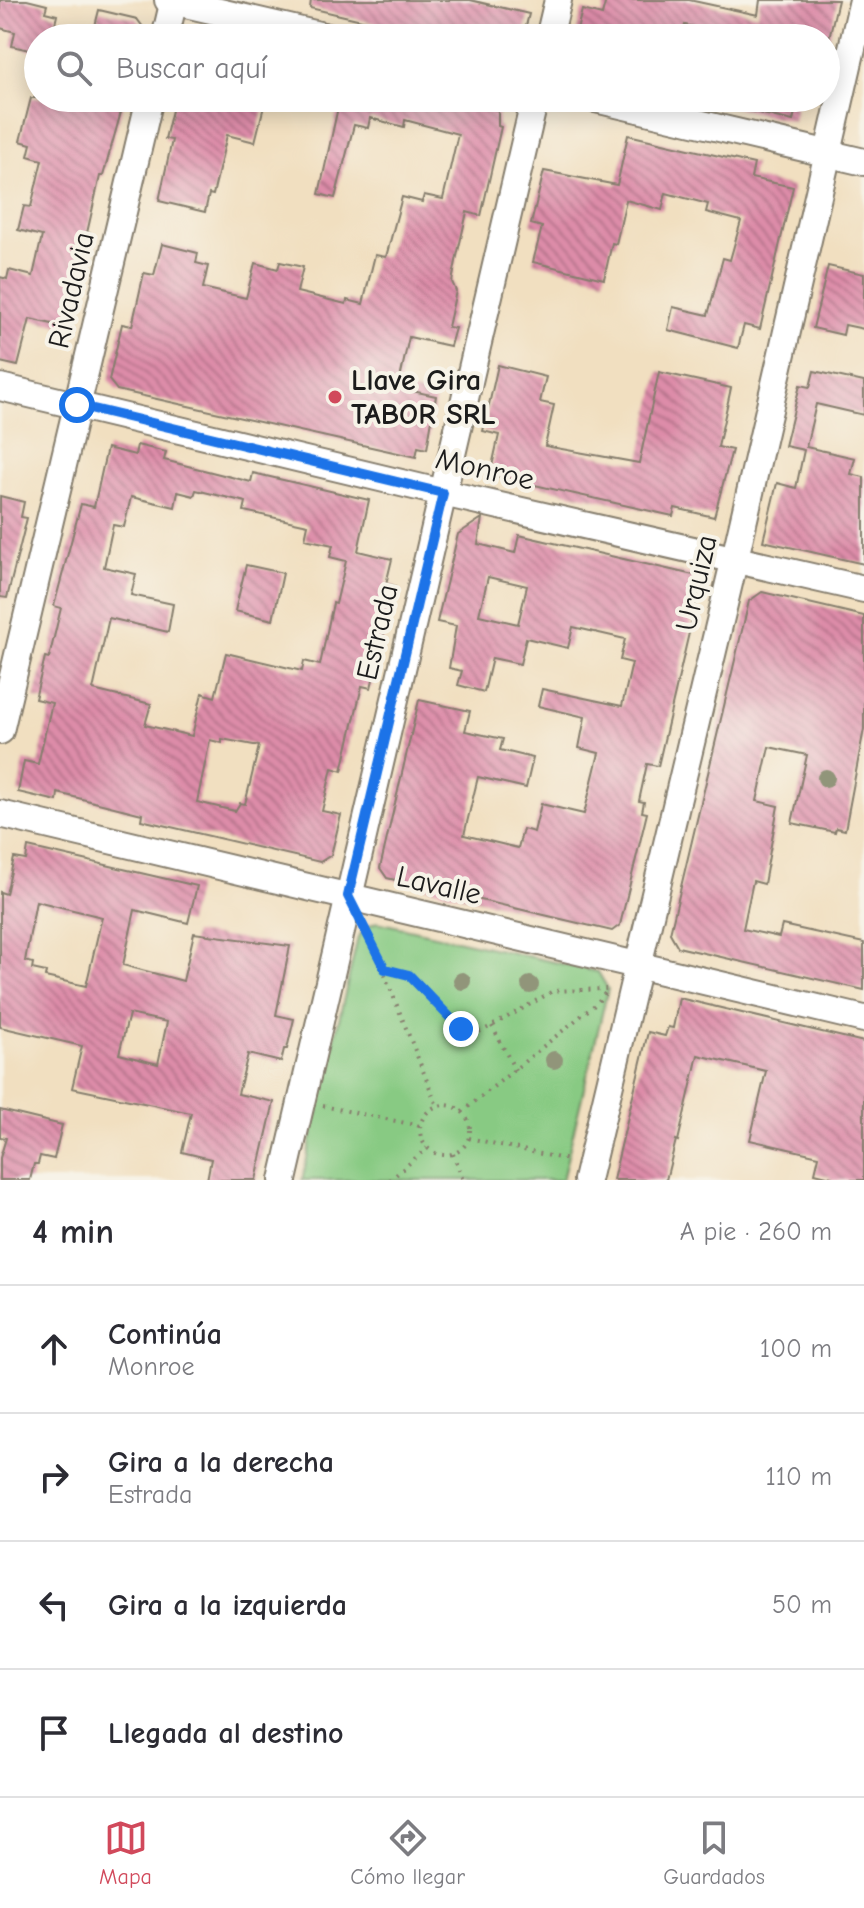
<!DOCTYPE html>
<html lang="es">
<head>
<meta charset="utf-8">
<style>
	body { margin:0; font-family:"Comic Neue",sans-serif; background:#f7f7f7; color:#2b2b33 }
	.stop { position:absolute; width:24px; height:24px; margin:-18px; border:6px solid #1a73e8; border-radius:50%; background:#fff }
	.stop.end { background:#1a73e8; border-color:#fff; box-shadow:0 2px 8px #0008 }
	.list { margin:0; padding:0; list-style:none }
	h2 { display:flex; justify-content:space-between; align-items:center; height:104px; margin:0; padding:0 32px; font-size:34px }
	h2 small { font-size:26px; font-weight:400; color:#7c7c81 }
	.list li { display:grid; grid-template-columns:52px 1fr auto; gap:24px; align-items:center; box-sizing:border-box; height:128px; padding:0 32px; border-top:2px solid #e1e1e2 }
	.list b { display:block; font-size:30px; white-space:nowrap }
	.list p { margin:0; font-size:26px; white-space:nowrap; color:#7c7c81 }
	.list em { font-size:26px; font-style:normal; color:#7c7c81 }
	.icon { flex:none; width:44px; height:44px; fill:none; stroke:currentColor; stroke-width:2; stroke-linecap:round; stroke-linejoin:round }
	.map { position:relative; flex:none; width:864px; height:1180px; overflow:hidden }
	.search { position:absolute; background:#fff; box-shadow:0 4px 20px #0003; left:24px; right:24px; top:24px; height:88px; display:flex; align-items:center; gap:20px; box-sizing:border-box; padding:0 28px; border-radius:44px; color:#7c7c81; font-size:30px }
	.sheet { height:616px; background:#fff }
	nav { display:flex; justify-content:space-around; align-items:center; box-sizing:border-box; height:112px; border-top:2px solid #e1e1e2; background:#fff; font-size:22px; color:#7c7c81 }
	nav a { display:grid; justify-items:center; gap:4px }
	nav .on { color:#d1495b }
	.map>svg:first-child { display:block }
	.park { fill:#88ca83; stroke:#527350; stroke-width:2 }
	.building { fill:url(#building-back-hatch); fill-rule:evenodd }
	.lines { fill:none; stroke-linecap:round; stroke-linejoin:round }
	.minor-casing { stroke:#867e6e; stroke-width:30 }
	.path { stroke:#867e6e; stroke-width:4; stroke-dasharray:2 6; stroke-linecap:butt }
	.minor { stroke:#fff; stroke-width:26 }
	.tree { fill:#91957a }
	.route { stroke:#1a73e8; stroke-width:10 }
	.poi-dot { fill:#d1495b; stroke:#f7f3e8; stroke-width:3 }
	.labels { text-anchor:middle; stroke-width:8; stroke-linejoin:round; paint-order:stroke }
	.street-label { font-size:30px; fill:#1c1c1c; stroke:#f7f3e8 }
	.poi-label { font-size:30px; font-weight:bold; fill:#1c1c1c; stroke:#f7f3e8; text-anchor:start }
</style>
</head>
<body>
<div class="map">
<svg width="864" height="1180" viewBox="0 0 864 1180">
	<defs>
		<pattern id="building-back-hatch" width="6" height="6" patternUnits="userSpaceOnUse" patternTransform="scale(2)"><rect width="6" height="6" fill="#dd8ca9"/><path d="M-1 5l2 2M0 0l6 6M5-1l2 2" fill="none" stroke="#b27289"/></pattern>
	</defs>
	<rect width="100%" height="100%" fill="#f7f3e8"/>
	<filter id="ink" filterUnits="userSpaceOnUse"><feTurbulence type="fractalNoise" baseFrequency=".0125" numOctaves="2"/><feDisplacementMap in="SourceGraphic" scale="16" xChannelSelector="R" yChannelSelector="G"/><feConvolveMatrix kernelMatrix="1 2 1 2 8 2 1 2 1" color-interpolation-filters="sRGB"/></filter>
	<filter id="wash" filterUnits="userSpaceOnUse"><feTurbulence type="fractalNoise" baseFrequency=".006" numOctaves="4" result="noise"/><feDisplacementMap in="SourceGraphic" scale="32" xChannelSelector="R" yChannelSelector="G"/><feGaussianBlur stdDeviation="1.8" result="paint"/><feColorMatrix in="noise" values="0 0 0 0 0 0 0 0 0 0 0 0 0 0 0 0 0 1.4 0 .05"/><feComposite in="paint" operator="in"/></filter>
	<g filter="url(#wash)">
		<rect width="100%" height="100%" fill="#f1dfc0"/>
		<!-- park -->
		<polygon class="park" points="377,922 598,972 608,989 562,1180 302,1180 358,937 366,927"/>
		<g id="blocks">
			<!-- building -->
			<g class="building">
				<polygon points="0,0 27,0 47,5 45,12 57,15 52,38 38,38 38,52 12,46 15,32 0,28"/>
				<polygon points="311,0 470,0 529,14 523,38 439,38 310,8"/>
				<polygon points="606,0 689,0 758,15 760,0 838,0 829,38 745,38 685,25 682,38 575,38 582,10 602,15"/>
				<polygon points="99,10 137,19 143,27 140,38 92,38"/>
				<polygon points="31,98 125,98 103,176 100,176 87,233 93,234 70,328 30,319 18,366 0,362 0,277 7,279 9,270 33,276 42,236 18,230 24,206 31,207 42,160 28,156 31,144 20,141"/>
				<polygon points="175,98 266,98 255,142 227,135 213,195 209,194 205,212 159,201 172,140 165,139"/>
				<polygon points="340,98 469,98 493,104 492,109 498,110 498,126 501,127 481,216 467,212 457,256 452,282 456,291 448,327 455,328 450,346 409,337 398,388 436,396 427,449 418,447 416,457 117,390 109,380 122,324 132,326 144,273 154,275 162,244 198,253 196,263 208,266 203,288 246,298 255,263 278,269 280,262 303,267 297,292 346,304 347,300 363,304 375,255 386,257 402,197 422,202 424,195 443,199 458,134 405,120 404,127 370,118 368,128 354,125 335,198 319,194"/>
				<polygon points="729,98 798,98 793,121 728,106"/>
				<polygon points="628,135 754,164 751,178 793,187 760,329 744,325 738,348 668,330 673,307 708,315 723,258 730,260 741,221 706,212 708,204 666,193 662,210 626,200 616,244 612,243 604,279 533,262 542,227 531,224 544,171 617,185"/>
				<polygon points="828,266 864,274 864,329 845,325 843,335 813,328"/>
				<polygon points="498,365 546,377 540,402 554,405 545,446 639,463 659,372 731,388 718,447 732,450 714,517 675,508 673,516 490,475 499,435 483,431"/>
				<polygon points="814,371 864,382 864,415 816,404 806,447 855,458 851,474 864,477 864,564 763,541 777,483 796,488 804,450 785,446 800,385 810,387"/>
				<path d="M 137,445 L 166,452 L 164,460 L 251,482 L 253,473 L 369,500 L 358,551 L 392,559 L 386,584 L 395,586 L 371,688 L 362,686 L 342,771 L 332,768 L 322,811 L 341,815 L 331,855 L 320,862 L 141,820 L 142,814 L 58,793 L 57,801 L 18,792 L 24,761 L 38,764 L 52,703 L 35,699 L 45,657 L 49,658 L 61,608 L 54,606 L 81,504 L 94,507 L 107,448 L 135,455 ZM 196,490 L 246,502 L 244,511 L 308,525 L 305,539 L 333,545 L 330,557 L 346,561 L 336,604 L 333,603 L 320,665 L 304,661 L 302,671 L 226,653 L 215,697 L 202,693 L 192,736 L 145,725 L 151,704 L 93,690 L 109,618 L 168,632 L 173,604 L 131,595 L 136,574 L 104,567 L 113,525 L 124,527 L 131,497 L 175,507 L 178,492 L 194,496 ZM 222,739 L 259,746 L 245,804 L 240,803 L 235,811 L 197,802 L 210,740 L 222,743 Z"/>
				<polygon points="0,496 24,502 21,517 27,518 7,598 0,597"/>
				<path d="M 482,518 L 478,544 L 515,553 L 519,535 L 702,577 L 658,766 L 647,764 L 639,801 L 644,802 L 642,812 L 647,813 L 620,925 L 612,931 L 387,878 L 380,868 L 419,700 L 470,711 L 465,731 L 503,739 L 500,750 L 533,758 L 526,788 L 478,777 L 464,835 L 518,848 L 523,829 L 534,832 L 541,804 L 584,814 L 599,753 L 579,748 L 585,717 L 538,706 L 542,689 L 622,706 L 632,663 L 620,660 L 625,639 L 573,627 L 568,648 L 526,638 L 520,664 L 492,658 L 484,692 L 458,685 L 462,671 L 449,668 L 456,626 L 437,622 L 458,534 ZM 488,577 L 527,586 L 518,624 L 479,615 Z"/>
				<polygon points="246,565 283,573 273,620 235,611"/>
				<polygon points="762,592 864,616 864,729 845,830 836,828 835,832 792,823 807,755 769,747 757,801 778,806 764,884 753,881 743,929 779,937 782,925 864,943 864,990 678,947 670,933 749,601"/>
				<path d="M 28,847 L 197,886 L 188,923 L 135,910 L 123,965 L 183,981 L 194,933 L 290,946 L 276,1015 L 294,1019 L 287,1049 L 284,1049 L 281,1062 L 248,1054 L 238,1094 L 274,1102 L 256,1180 L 207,1180 L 211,1159 L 182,1152 L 191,1113 L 72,1088 L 82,1046 L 0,1027 L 0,892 L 6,894 L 14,858 L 26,860 ZM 36,901 L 102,917 L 86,986 L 45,977 L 46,972 L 32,969 L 33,963 L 25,961 ZM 129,1014 L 167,1022 L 158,1064 L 119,1054 Z"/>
				<polygon points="679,998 864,1042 864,1180 830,1180 831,1177 815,1173 819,1156 750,1140 766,1071 698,1055 678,1141 676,1140 666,1180 613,1180 648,1032 665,1036 668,1027 673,1028"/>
				<polygon points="0,1110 62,1125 54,1159 40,1156 38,1164 34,1164 30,1180 0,1180 0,1158 6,1138 0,1137"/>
			</g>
		</g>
	</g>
	<g filter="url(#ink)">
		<use href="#blocks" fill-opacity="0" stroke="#867e6e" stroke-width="2"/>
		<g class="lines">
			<defs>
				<g id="minor">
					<polyline points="168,0 332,38"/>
					<polyline points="165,38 174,0"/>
					<polyline points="549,38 558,0"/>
					<polyline points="591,98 864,162"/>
					<polyline points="0,387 443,493 864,589"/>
					<polyline points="0,731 150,98"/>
					<polyline points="0,814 864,1019"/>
					<polyline points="283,1180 535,98"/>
					<polyline points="587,1180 735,558 863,0"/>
				</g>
			</defs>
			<!-- minor casing -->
			<use href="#minor" class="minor-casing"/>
			<!-- path -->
			<g class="path">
				<polyline points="367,930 437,1106"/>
				<polyline points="385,969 409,975 461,1029 472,1035 492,1026 553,991 606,989"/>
				<polyline points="492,1026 515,1070"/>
				<circle cx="445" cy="1130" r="25"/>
				<polyline points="323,1106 420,1126"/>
				<polyline points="462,1112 597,1003 606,992"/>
				<polyline points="469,1138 568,1160"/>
				<polyline points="453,1154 463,1180"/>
				<polyline points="390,1180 427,1148"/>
			</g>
			<!-- minor -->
			<use href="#minor" class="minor"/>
		</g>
		<!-- trees -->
		<g class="tree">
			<circle cx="826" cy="778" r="9"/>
			<circle cx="462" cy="981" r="9"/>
			<circle cx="530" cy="985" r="9"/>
			<circle cx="554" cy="1060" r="9"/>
		</g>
	</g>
	<g class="lines" filter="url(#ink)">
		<!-- route -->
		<polyline class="route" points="77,405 443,493 348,896 385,969 409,975 461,1029"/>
	</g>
	<!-- markers -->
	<circle class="poi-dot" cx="335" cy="397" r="8"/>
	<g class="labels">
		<!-- street labels -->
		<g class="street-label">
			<text transform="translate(71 290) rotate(-77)" y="10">Rivadavia</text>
			<text transform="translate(485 469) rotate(13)" y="10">Monroe</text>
			<text transform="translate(696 583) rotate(-77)" y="10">Urquiza</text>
			<text transform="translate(377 632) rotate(-77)" y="10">Estrada</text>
			<text transform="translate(439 885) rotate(13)" y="10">Lavalle</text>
		</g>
		<!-- poi labels -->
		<g class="poi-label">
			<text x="351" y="390">Llave Gira<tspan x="351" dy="34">TABOR SRL</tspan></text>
		</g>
	</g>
</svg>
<div class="stop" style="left:77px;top:405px"></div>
<div class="stop end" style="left:461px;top:1029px"></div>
<div class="search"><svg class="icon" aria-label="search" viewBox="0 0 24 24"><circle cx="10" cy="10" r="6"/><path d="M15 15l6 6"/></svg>Buscar aquí</div>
</div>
<section class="sheet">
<h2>4 min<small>A pie · 260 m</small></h2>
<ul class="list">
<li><svg class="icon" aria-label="ahead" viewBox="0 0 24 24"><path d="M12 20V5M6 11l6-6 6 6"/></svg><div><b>Continúa</b><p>Monroe</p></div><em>100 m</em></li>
<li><svg class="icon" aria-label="right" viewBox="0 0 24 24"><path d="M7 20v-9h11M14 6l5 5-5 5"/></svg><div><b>Gira a la derecha</b><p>Estrada</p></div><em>110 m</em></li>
<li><svg class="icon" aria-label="left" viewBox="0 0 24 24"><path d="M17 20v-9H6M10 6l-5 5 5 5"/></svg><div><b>Gira a la izquierda</b></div><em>50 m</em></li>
<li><svg class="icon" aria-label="arrive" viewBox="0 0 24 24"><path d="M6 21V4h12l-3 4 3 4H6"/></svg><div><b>Llegada al destino</b></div></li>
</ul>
</section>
<nav>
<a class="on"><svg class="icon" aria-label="map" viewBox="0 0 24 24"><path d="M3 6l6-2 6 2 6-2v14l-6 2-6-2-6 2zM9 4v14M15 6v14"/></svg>Mapa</a>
<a><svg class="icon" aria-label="directions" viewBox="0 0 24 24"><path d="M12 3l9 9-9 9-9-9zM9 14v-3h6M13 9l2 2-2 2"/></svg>Cómo llegar</a>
<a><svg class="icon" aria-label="saved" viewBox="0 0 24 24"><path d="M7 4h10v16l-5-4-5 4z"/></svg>Guardados</a>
</nav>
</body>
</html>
